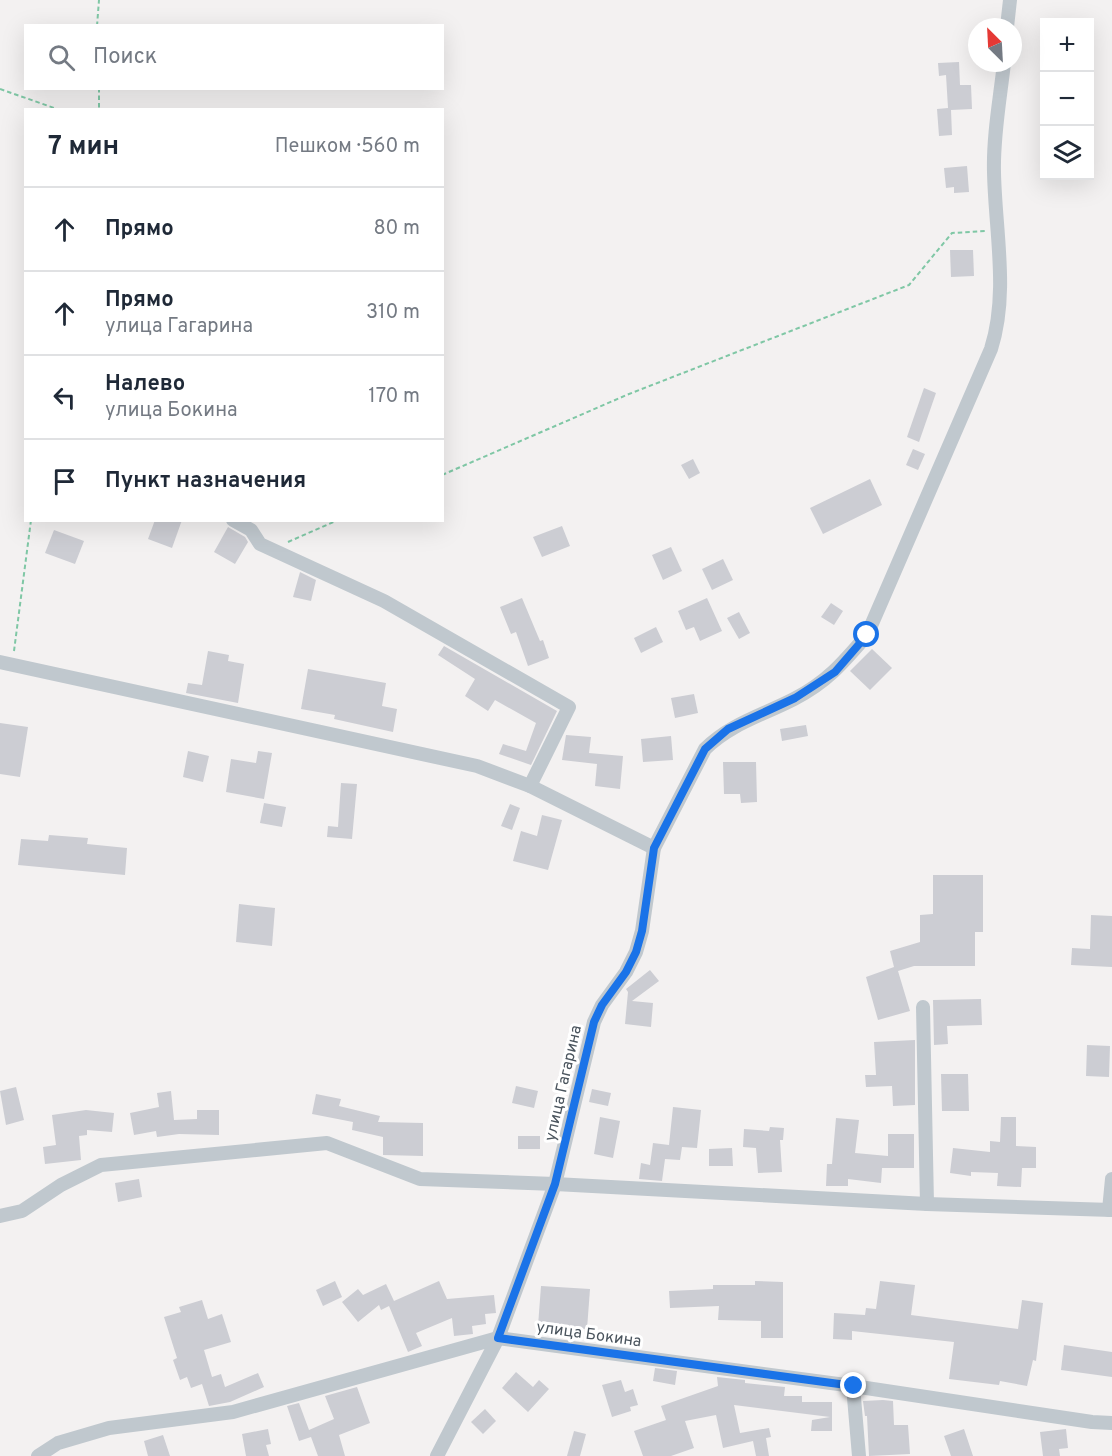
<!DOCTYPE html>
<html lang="ru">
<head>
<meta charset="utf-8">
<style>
	body { margin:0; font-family:Overpass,sans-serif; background:#f2f2f3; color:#1f2937 }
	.controls { position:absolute; right:18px; top:18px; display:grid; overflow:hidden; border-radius:0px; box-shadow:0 6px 24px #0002 }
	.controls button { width:54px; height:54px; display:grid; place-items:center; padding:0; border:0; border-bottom:2px solid #e0e1e3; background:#fff; color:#1f2937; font:30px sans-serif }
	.compass { position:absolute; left:968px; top:18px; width:54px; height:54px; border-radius:50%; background:#fff; box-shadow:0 6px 24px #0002; rotate:336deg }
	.stop { position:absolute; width:18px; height:18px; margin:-14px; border:4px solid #1a73e8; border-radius:50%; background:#fff }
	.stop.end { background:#1a73e8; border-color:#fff; box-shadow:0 2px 6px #0008 }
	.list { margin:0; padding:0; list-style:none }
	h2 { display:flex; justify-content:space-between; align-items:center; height:78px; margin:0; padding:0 24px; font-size:26px }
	h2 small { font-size:20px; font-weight:400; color:#747a83 }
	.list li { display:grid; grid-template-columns:39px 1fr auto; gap:18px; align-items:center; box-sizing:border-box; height:84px; padding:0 24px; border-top:2px solid #e0e1e3 }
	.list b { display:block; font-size:22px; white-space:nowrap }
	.list p { margin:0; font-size:20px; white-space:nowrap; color:#747a83 }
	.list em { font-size:20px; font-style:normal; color:#747a83 }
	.icon { flex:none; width:33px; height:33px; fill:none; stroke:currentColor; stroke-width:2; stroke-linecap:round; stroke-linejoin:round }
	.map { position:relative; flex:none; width:1112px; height:1456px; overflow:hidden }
	.search { position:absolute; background:#fff; box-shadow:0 6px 24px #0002; left:24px; top:24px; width:420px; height:66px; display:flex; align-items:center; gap:15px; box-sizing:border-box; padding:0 21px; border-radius:0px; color:#747a83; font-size:22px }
	.panel { position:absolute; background:#fff; box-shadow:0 6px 24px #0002; left:24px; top:108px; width:420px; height:414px; border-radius:0px }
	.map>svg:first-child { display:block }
	.building { fill:#cccdd3 }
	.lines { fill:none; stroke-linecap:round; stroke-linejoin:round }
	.path { stroke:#7fc7a5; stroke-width:2; stroke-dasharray:4.5 3; stroke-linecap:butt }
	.minor { stroke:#c0c8ce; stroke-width:14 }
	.route { stroke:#1a73e8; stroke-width:8 }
	.labels { text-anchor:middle; stroke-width:6; stroke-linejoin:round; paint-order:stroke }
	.street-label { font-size:16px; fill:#4a545d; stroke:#fff }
</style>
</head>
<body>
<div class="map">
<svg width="1112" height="1456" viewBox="0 0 1112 1456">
	<rect width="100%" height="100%" fill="#f3f1f1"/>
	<!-- building -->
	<g class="building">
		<polygon points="959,62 960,85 971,85 972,109 951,110 952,135 939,136 937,109 948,108 946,75 939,76 938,63"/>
		<polygon points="967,166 969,192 954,193 954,187 946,188 944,168"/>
		<polygon points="950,250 973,250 974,276 951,277"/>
		<polygon points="924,388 936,393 919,442 907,437"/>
		<polygon points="913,449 925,454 918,470 906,465"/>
		<polygon points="693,459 700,473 689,479 681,465"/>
		<polygon points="870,479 882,505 823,534 810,508"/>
		<polygon points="155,520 182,520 172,548 148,539"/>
		<polygon points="562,526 570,546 542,557 533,537"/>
		<polygon points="228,527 245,537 248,542 235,564 214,552"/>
		<polygon points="54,530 84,541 75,564 45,553"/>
		<polygon points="671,547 682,571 663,580 652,555"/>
		<polygon points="723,559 733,580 712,590 702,569"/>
		<polygon points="300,572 316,580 311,601 293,597"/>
		<polygon points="522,598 540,641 543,640 549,658 528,666 516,632 511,634 500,607"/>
		<polygon points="707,598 722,631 700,641 694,627 686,630 678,611"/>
		<polygon points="831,603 843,611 834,625 821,617"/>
		<polygon points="739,612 750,633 739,639 727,618"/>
		<polygon points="656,627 663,642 641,653 634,638"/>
		<polygon points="444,646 557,711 531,765 499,754 503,744 526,751 536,723 495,700 488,711 465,696 475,679 438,655"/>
		<polygon points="872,649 892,668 870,690 850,671"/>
		<polygon points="208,651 229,655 228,661 244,664 238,703 186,693 188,683 202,685"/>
		<polygon points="308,669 386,683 382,706 397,709 393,732 334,719 335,715 301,709"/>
		<polygon points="694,694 698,713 675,718 671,698"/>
		<polygon points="0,723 28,727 20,777 0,774"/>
		<polygon points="806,725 808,736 782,741 780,729"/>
		<polygon points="566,735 591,737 589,753 623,756 620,789 595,786 597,764 562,760"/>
		<polygon points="671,736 673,760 643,762 641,739"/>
		<polygon points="188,751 209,756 203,782 183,777"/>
		<polygon points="258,751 272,753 264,799 226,792 231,759 256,763"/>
		<polygon points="723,762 756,762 757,802 741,803 740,794 724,794"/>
		<polygon points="341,783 357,784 352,839 327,837 328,826 338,827"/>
		<polygon points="264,803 286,807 282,827 260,823"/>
		<polygon points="510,804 520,808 512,830 501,826"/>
		<polygon points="542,815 562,820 548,870 513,861 521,831 537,836"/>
		<polygon points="49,835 88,838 87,844 127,848 125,875 18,865 21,839 48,841"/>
		<polygon points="933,875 983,875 983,932 975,932 975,966 914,966 898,971 910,1011 878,1020 866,977 894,967 890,951 920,942 920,915 933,914"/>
		<polygon points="239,904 275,908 272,946 236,942"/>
		<polygon points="1091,915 1112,916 1112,967 1071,965 1072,948 1090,949"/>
		<polygon points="650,970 659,981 632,1001 653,1003 651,1027 625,1024 628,992 626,989"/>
		<polygon points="981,999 982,1025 947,1026 948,1044 934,1045 933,1000"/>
		<polygon points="915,1040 915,1105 893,1106 892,1086 866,1087 865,1075 876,1075 874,1042"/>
		<polygon points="1087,1045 1110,1046 1109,1077 1086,1076"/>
		<polygon points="941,1074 968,1074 969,1111 942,1111"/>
		<polygon points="516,1086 538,1091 534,1108 512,1103"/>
		<polygon points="16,1087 24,1120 6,1125 0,1091"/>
		<polygon points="592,1089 611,1093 608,1106 589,1102"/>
		<polygon points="171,1091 174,1120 197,1119 197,1110 219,1110 219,1135 179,1134 157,1137 156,1131 134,1135 130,1113 159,1107 157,1093"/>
		<polygon points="316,1094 341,1099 339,1106 380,1116 378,1122 423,1123 423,1156 383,1155 383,1137 352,1130 353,1122 312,1114"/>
		<polygon points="673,1107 701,1110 697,1148 682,1147 680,1160 665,1159 662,1181 639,1179 641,1163 650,1165 653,1143 669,1145"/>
		<polygon points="86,1110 114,1113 112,1132 87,1130 87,1135 79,1136 81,1160 45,1164 43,1147 56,1145 52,1115"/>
		<polygon points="600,1117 620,1121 613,1158 594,1154"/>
		<polygon points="1001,1117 1016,1117 1016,1146 1036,1147 1036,1168 1022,1168 1021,1187 997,1186 998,1173 971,1172 971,1176 950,1173 953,1148 990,1152 990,1141 1000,1142"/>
		<polygon points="836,1118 859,1120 855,1153 888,1156 888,1134 914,1134 914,1168 882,1168 881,1183 848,1179 848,1186 826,1186 827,1164 832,1164"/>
		<polygon points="770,1127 784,1128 783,1140 780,1140 782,1172 758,1173 756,1148 743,1147 744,1129 769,1131"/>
		<rect x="518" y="1136" width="22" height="13"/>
		<polygon points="732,1148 733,1166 709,1166 709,1149"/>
		<polygon points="139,1179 142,1197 118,1202 115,1183"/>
		<polygon points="335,1281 342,1297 323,1306 316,1290"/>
		<polygon points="439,1281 447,1299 494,1295 496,1313 485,1314 486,1324 472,1326 473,1334 454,1336 452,1318 416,1333 422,1346 408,1352 389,1306 381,1310 379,1305 358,1322 342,1302 358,1289 363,1295 386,1284 394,1301"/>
		<polygon points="755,1281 783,1282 783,1338 761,1338 761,1321 718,1320 719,1306 670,1308 669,1291 713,1289 713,1285 755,1285"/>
		<polygon points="880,1281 915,1285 911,1315 1018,1329 1022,1300 1043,1303 1036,1361 1033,1360 1027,1386 1000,1381 999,1385 949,1379 954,1342 852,1331 852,1340 833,1339 834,1313 865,1315 866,1308 876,1309"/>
		<polygon points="541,1286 590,1289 587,1329 538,1326"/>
		<polygon points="202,1300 208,1319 222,1314 231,1342 204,1350 212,1377 221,1374 225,1387 258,1373 264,1387 230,1402 209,1406 202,1384 191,1388 187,1377 180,1380 173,1360 177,1358 164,1317 181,1312 179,1307"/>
		<polygon points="1064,1345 1112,1352 1112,1377 1061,1370"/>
		<polygon points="655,1368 677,1371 675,1385 653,1381"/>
		<polygon points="516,1372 533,1387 539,1380 549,1389 528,1412 502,1388"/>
		<polygon points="717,1377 745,1380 745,1383 785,1387 784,1396 802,1396 802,1402 832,1402 832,1431 811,1431 812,1420 830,1417 734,1405 740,1433 769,1428 771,1437 766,1438 769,1456 756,1456 753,1441 723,1448 716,1415 685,1421 694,1448 671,1456 643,1456 634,1431 666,1420 661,1406 718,1386"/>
		<polygon points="621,1380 625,1392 633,1389 638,1405 630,1407 631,1411 612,1417 602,1385"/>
		<polygon points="357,1387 370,1423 339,1435 345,1456 318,1456 311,1437 299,1441 287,1406 299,1403 309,1430 334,1419 325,1396"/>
		<polygon points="883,1400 893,1401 894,1425 908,1425 910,1454 869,1456 867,1416 865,1416 863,1401"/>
		<polygon points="485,1409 496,1421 483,1434 471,1422"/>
		<polygon points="268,1429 271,1444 266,1445 269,1456 246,1456 242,1434"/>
		<polygon points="964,1429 973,1456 951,1456 944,1436"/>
		<polygon points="1066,1429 1068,1448 1059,1449 1060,1456 1043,1456 1040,1432"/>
		<polygon points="574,1431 586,1434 580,1456 567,1456"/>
		<polygon points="163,1435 170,1456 148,1456 144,1441"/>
	</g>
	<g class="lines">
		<!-- path -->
		<g class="path">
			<polyline points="97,26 99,0"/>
			<polyline points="99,88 99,110"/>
			<polyline points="0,89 60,110"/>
			<polyline points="442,475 629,394 909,285 952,233 985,231"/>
			<polyline points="288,542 338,520"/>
			<polyline points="14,651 31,520"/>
		</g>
		<!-- minor -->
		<g class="minor">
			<polyline points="1007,27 1010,0"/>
			<polyline points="233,520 251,530 260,544 384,601 569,707 530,786"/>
			<polyline points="0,662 477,766 530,786 654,848"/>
			<polyline points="923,1007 927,1204"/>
			<polyline points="1109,1210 1112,1179"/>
			<polyline points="0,1216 22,1211 61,1185 101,1165 327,1143 420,1179 555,1184 927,1204 1112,1210"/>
			<polyline points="853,1386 859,1456"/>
			<polyline points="38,1456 58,1443 109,1428 233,1412 498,1338 853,1386 1092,1422 1112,1423"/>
			<path d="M 437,1456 L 498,1338 L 555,1184 L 594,1022 L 602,1005 L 626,972 L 636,952 L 642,931 L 654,848 L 705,749 C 730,724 763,715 794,699 C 827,682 843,663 867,635 L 991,349 C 1009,293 995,230 994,172 C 993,136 1000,99 1004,63"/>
		</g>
	</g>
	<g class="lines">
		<!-- route -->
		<polyline class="route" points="854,1386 498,1338 555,1184 594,1022 602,1005 626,972 636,952 642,931 654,848 705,749 728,729 795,698 835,672 867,635"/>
	</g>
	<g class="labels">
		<!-- street labels -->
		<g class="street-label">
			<text transform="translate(562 1083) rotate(-77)" y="6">улица Гагарина</text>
			<text transform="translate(589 1333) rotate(8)" y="6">улица Бокина</text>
		</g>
	</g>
</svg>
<div class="controls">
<button>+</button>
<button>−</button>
<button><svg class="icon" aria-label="layers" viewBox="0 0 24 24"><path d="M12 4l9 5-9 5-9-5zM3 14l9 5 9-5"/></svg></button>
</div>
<svg class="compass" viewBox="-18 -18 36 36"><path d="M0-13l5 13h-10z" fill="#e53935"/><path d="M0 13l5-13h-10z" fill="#747a83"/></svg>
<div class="stop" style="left:867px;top:635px"></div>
<div class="stop end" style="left:854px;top:1386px"></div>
<div class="search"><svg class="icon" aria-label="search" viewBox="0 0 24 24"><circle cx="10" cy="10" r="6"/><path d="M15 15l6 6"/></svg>Поиск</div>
<section class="panel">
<h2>7 мин<small>Пешком · 560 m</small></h2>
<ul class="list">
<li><svg class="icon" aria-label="ahead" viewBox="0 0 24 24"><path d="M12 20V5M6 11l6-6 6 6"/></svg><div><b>Прямо</b></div><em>80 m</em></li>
<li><svg class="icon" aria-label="ahead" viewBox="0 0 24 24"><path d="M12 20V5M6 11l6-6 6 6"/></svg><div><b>Прямо</b><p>улица Гагарина</p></div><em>310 m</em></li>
<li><svg class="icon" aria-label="left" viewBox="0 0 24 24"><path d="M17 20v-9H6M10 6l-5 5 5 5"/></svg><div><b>Налево</b><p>улица Бокина</p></div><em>170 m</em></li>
<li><svg class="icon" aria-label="arrive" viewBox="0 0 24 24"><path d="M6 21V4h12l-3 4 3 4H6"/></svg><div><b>Пункт назначения</b></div></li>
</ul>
</section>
</div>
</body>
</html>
